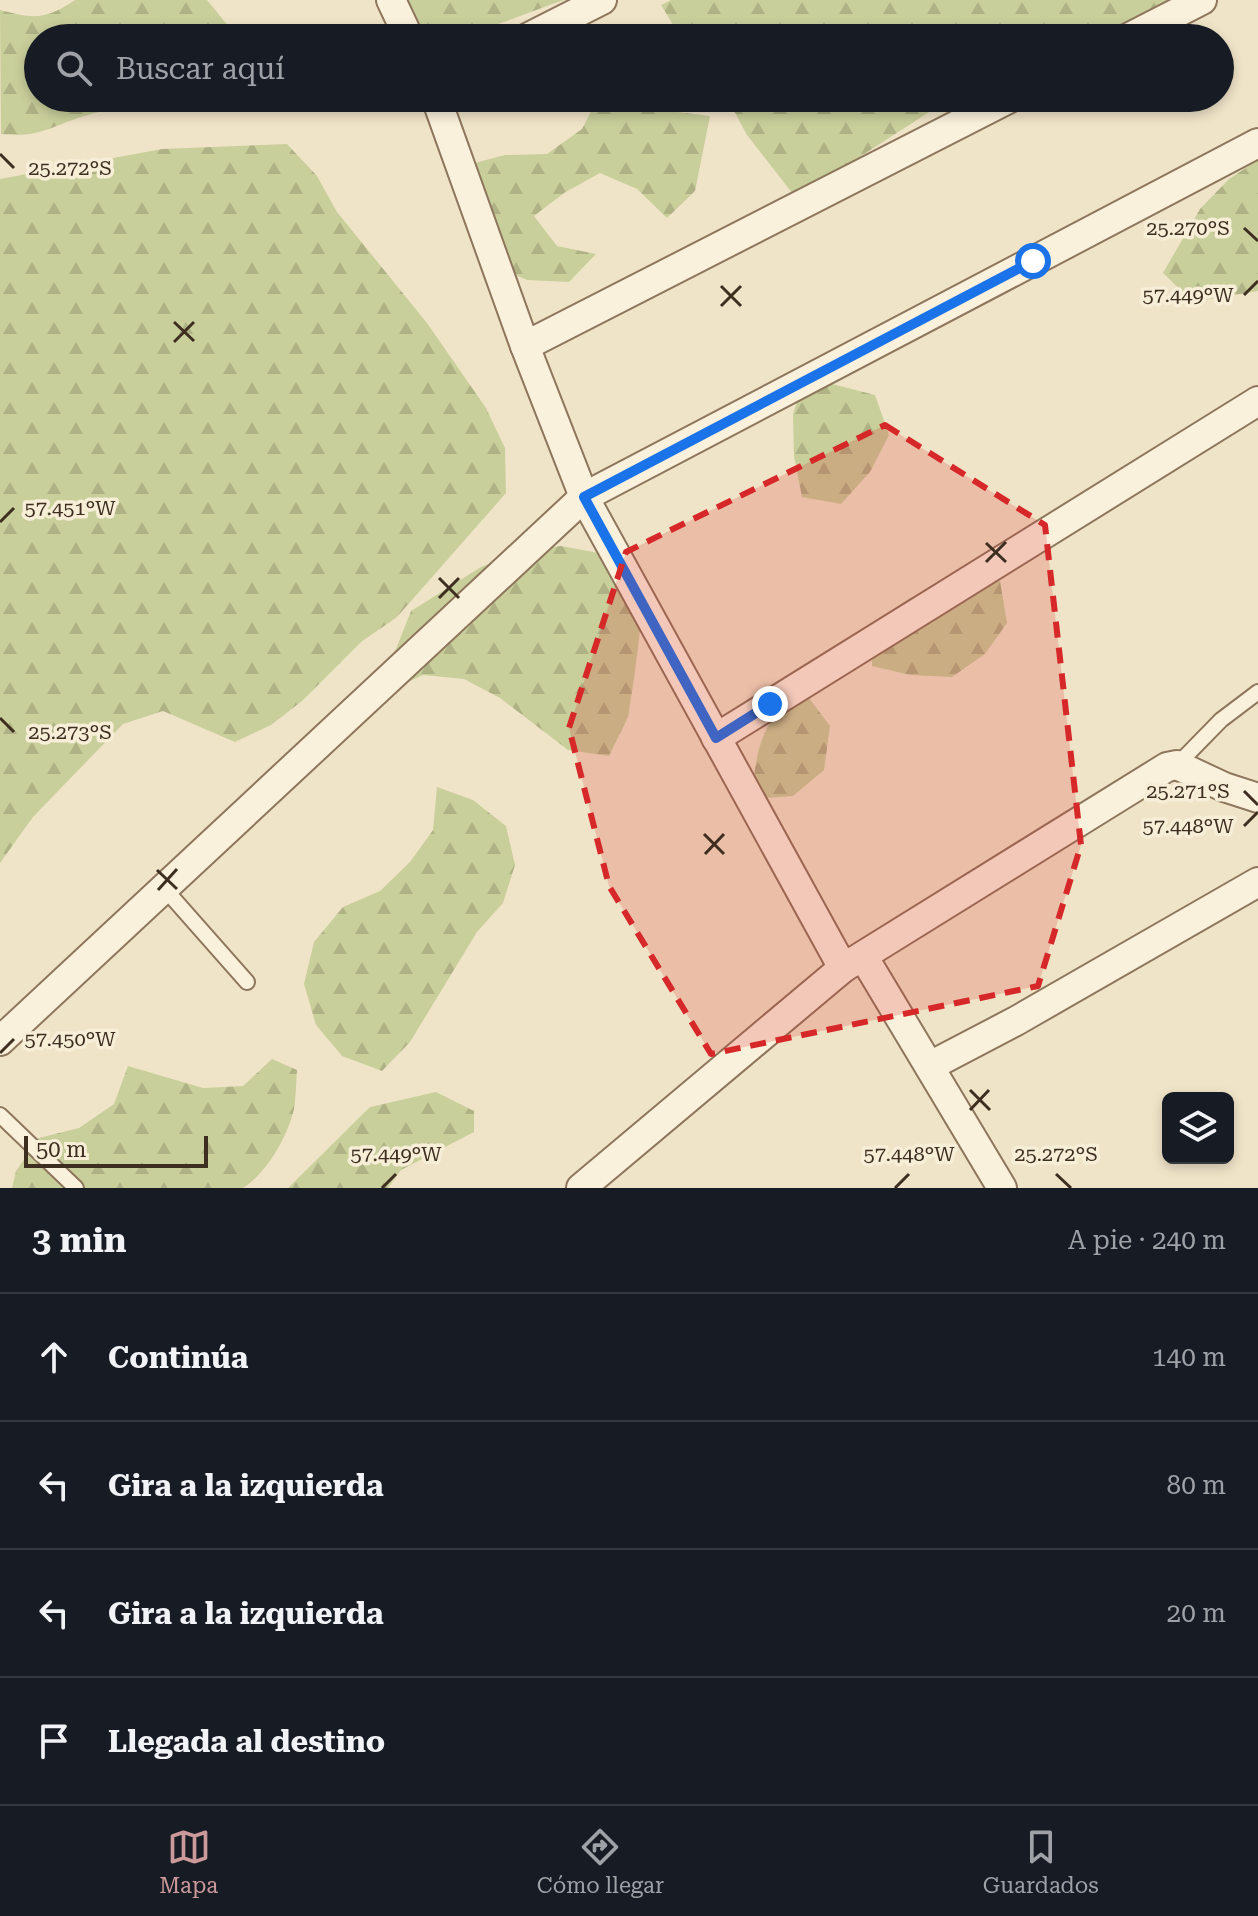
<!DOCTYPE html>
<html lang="es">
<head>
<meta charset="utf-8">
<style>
	body { margin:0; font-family:"Roboto Serif",serif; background:#20242c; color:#f1f3f6 }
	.controls { position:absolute; right:24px; bottom:24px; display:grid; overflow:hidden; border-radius:12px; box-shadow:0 4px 12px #0003 }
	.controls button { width:72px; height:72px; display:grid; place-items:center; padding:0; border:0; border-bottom:2px solid #363941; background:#171b24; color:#f1f3f6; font:40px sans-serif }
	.scale { position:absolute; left:24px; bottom:20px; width:184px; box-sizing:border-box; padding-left:8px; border:4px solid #3d2e20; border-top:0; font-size:22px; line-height:28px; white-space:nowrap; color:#3d2e20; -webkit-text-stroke:6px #f7eed8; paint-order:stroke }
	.stop { position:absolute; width:24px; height:24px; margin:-18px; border:6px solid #1a73e8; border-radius:50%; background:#fff }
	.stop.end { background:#1a73e8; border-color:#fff; box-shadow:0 2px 8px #0008 }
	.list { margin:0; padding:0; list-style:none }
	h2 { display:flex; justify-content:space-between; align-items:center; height:104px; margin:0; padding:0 32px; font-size:34px }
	h2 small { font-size:26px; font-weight:400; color:#9ea1a6 }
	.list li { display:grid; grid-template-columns:52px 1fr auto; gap:24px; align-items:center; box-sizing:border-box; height:128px; padding:0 32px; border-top:2px solid #363941 }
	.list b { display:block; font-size:30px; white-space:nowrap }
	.list em { font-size:26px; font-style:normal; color:#9ea1a6 }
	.icon { flex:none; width:44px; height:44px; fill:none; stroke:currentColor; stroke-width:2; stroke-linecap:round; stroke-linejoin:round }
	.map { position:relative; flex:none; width:1258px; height:1188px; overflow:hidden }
	.search { position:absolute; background:#171b24; box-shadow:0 4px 12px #0003; left:24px; right:24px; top:24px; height:88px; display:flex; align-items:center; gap:20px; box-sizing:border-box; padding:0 28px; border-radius:44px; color:#9ea1a6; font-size:30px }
	.sheet { height:616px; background:#171b24 }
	nav { display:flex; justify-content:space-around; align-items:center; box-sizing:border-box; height:112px; border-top:2px solid #363941; background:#171b24; font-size:22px; color:#9ea1a6 }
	nav a { display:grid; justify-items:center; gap:4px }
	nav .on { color:#cc999b }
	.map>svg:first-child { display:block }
	.forest { fill:url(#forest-firs) }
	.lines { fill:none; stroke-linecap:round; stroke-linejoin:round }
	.lane-casing { stroke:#8d765c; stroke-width:18 }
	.street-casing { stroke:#8d765c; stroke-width:32 }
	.lane { stroke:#faf1dc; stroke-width:14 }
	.street { stroke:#faf1dc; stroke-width:28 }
	.route { stroke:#1a73e8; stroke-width:10 }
	.marked { fill:#d62828; fill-opacity:0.2; stroke:#d62828; stroke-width:6; stroke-dasharray:16 10; stroke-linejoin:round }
	.ticks { fill:none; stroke:#3d2e20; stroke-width:3 }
	.ticks-label { font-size:20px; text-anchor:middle; fill:#3d2e20; stroke:#f7eed8; stroke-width:7; stroke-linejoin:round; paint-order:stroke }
</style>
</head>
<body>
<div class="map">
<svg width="1258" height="1188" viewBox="0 0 1258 1188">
	<defs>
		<pattern id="forest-firs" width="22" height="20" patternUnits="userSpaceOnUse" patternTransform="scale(2)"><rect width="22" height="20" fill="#c9cf9b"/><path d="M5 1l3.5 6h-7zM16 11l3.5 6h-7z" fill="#aeb285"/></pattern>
	</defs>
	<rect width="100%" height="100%" fill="#f0e4c8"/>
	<!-- forest -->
	<g class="forest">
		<path d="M 75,0 L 207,0 L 230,28 L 234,38 L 38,38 L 38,98 L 155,98 C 131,107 105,109 81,117 C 48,128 38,138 1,134 L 0,10 C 34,19 45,20 75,0 Z"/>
		<path d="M 379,0 L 564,0 C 520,15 472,38 425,38 L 386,19 Z"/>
		<polygon points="671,0 1178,0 1158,14 1110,38 681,38 661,5"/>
		<polygon points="598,98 655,98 669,111 710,116 695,191 667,218 637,189 600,173 564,193 534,216 557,246 596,254 569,282 527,280 490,264 467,165 505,155 547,154 582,129"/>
		<polygon points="727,98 951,98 796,198 747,135"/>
		<polygon points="287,144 317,176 337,212 427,323 486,408 505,448 506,493 397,617 361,642 302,701 271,725 235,742 163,711 123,724 33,817 0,863 0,179 162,149"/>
		<polygon points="1258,160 1258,291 1193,302 1163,273 1200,209 1229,179"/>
		<polygon points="805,377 875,395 889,435 870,472 841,504 802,497 794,456 793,414"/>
		<polygon points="561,546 604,554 634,588 640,630 635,672 628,717 609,756 568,750 500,698 464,679 423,675 387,692 375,683 396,649 411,611 481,567 521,551"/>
		<polygon points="1000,581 1007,623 985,654 952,677 910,675 872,666 873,623 910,598 952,587"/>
		<path d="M 799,685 L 830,726 L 824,770 L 793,796 L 752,799 C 756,743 762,727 799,685 Z"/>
		<polygon points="437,787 473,800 506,826 515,865 503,903 477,932 410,1042 382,1071 342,1056 316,1025 304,984 314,942 343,907 380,891 410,862 433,830"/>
		<path d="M 272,1059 L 297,1070 C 296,1083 296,1096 294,1109 C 288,1136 267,1173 243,1188 L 12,1188 L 16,1171 L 39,1138 L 79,1128 L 114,1104 L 128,1066 L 203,1088 L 243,1086 Z"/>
		<polygon points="436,1092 474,1111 474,1132 401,1170 388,1188 288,1188 370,1107"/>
	</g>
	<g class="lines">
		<defs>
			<g id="lane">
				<polyline points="1177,765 1221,720 1258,692"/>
				<polyline points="164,888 247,982"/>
				<polyline points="0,1115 76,1188"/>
			</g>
			<g id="street">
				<polyline points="391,0 409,38"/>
				<polyline points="527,38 602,0"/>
				<polyline points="1128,38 1202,0"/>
				<polyline points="436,98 525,346 584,497 843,968"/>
				<polyline points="525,346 1010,98"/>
				<polyline points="716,738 1258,401"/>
				<polyline points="863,956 1002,1188"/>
				<polyline points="0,1041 584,497 1258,143"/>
				<polyline points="930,1066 1016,1021 1258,882"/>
				<polyline points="581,1188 843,968 1167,767 1177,765 1224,787 1258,798"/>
			</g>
		</defs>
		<!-- lane casing -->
		<use href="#lane" class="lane-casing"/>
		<!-- street casing -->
		<use href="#street" class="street-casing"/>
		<!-- lane -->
		<use href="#lane" class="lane"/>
		<!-- street -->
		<use href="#street" class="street"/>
	</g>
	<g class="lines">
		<!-- route -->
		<polyline class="route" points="770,704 716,738 584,497 1033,261"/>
	</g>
	<!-- marked area -->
	<path class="marked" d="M 885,425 L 1045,525 L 1081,845 L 1038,986 L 711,1054 L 609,886 L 569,728 L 626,552 Z"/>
	<!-- ticks -->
	<path class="ticks" d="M 0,154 L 14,168M 1244,228 L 1258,241M 721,286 L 741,306M 1244,295 L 1258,281M 721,306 L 741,286M 174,322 L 194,341M 174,342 L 194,322M 0,522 L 14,508M 986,543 L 1006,562M 986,562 L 1006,542M 439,578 L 459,598M 439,598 L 459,578M 0,718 L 14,732M 1244,791 L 1258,805M 1244,826 L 1258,812M 704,834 L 724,854M 705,854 L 724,834M 157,870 L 177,889M 158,890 L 177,869M 0,1053 L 14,1039M 970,1090 L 990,1110M 970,1110 L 989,1090M 1056,1174 L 1071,1188M 382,1188 L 396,1174M 895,1188 L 909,1174"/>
	<g class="ticks-label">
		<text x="70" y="175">25.272°S</text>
		<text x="1188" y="235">25.270°S</text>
		<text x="1188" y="302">57.449°W</text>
		<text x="70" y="515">57.451°W</text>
		<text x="70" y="739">25.273°S</text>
		<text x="1188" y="798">25.271°S</text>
		<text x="1188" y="833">57.448°W</text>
		<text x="70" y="1046">57.450°W</text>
		<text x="396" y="1161">57.449°W</text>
		<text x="909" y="1161">57.448°W</text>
		<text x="1056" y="1161">25.272°S</text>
	</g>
</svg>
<div class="controls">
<button><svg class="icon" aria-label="layers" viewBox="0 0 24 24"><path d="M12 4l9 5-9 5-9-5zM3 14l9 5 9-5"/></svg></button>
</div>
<div class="scale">50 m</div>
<div class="stop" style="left:1033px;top:261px"></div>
<div class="stop end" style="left:770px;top:704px"></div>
<div class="search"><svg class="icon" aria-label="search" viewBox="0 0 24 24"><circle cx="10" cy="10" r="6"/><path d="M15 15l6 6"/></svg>Buscar aquí</div>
</div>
<section class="sheet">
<h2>3 min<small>A pie · 240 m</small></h2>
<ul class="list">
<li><svg class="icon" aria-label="ahead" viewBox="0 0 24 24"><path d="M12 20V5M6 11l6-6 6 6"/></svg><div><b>Continúa</b></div><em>140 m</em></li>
<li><svg class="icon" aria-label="left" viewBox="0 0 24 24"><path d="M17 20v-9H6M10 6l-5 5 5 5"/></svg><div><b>Gira a la izquierda</b></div><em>80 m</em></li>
<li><svg class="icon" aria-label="left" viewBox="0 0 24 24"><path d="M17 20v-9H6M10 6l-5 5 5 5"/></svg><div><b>Gira a la izquierda</b></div><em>20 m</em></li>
<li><svg class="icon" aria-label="arrive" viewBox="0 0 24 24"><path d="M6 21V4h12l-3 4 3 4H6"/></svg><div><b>Llegada al destino</b></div></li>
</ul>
</section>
<nav>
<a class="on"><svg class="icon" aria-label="map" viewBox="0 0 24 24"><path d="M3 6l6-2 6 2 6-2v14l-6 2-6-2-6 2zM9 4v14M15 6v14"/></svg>Mapa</a>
<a><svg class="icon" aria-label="directions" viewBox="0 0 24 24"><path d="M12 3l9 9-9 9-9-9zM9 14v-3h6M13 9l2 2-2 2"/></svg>Cómo llegar</a>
<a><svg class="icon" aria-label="saved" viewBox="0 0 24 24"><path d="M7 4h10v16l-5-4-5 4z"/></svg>Guardados</a>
</nav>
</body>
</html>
